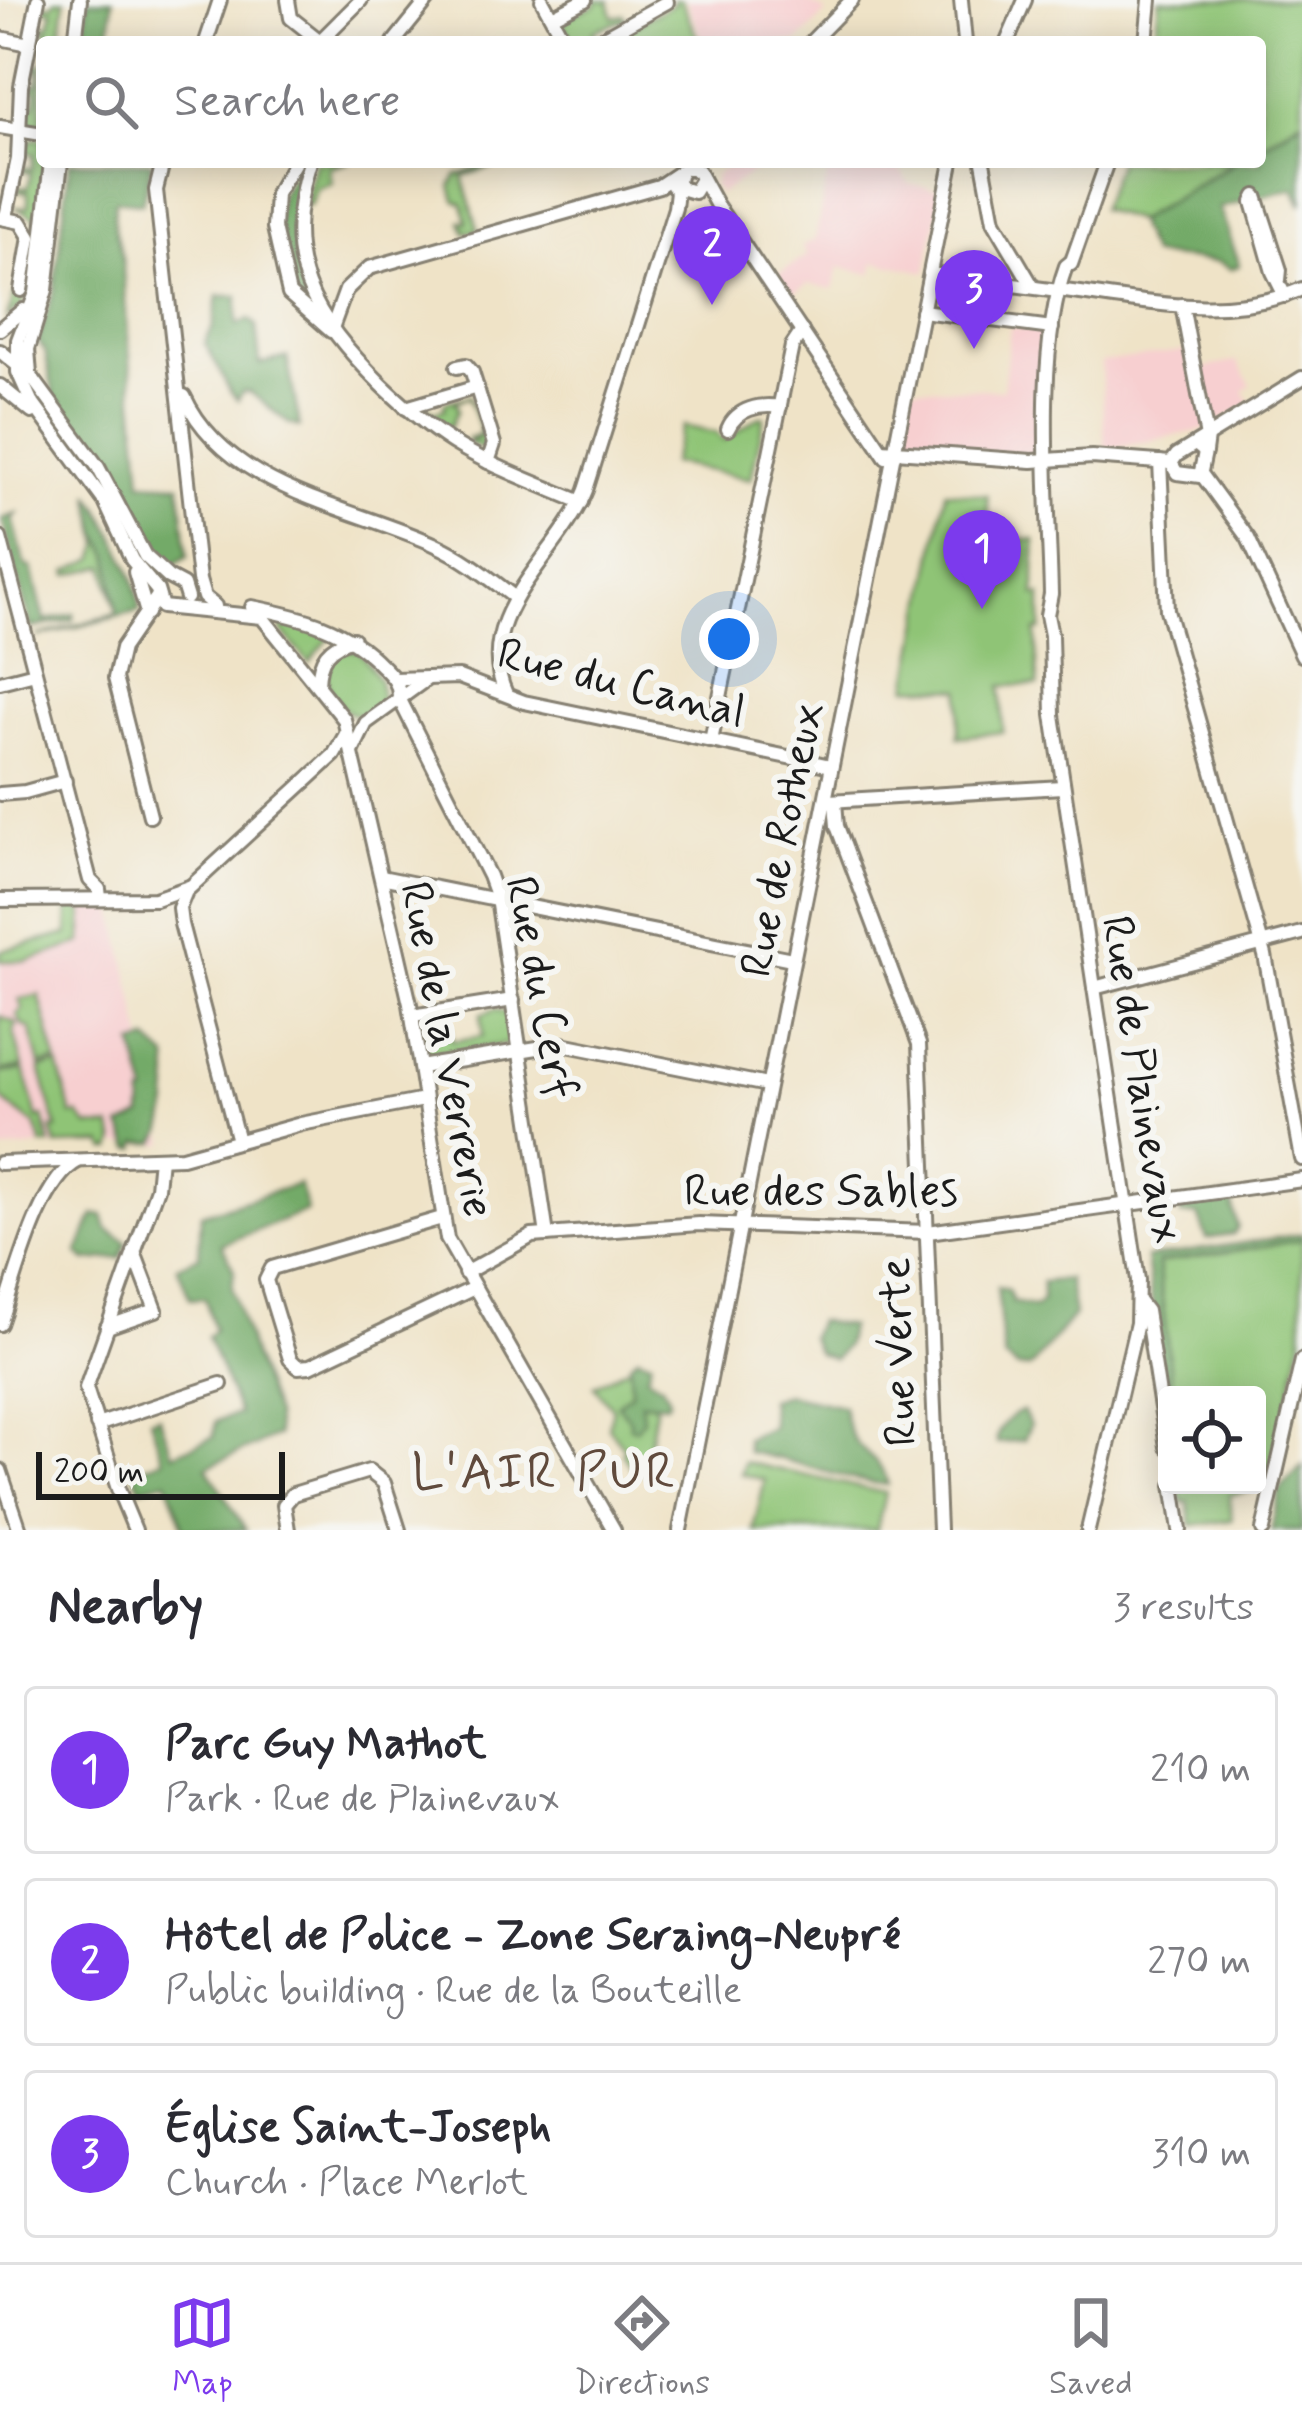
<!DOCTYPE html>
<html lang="en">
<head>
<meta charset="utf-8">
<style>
	body { margin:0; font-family:Mynerve,sans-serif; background:#f2f2f3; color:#2b2b33 }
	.controls { position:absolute; right:36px; bottom:36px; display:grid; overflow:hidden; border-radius:12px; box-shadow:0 6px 30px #0003 }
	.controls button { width:108px; height:108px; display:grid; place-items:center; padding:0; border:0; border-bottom:3px solid #e1e1e2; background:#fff; color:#2b2b33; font:60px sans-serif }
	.scale { position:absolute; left:36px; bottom:30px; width:249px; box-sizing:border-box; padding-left:12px; border:6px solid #1c1c1c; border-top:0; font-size:33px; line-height:42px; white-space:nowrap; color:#1c1c1c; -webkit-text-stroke:9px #f6f6f2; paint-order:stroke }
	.you { position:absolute; left:729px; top:639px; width:42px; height:42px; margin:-30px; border:9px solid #fff; border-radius:50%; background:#1a73e8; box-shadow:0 0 0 18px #1a73e833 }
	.badge { display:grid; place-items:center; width:78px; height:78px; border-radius:50%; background:#7c3aed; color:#fff; font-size:39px; font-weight:700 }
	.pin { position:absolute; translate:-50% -99px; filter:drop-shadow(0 3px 6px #0008) }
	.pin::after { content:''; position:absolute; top:63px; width:42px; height:36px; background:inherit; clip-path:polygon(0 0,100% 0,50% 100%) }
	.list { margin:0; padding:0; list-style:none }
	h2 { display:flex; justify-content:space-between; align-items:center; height:156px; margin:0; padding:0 48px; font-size:51px }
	h2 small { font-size:39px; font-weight:400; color:#7c7c81 }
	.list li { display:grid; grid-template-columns:78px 1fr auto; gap:36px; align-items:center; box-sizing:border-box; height:168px; margin:0 24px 24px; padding:0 24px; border:3px solid #e1e1e2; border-radius:12px }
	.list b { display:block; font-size:45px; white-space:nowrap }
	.list p { margin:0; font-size:39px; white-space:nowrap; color:#7c7c81 }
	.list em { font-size:39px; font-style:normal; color:#7c7c81 }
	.icon { flex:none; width:66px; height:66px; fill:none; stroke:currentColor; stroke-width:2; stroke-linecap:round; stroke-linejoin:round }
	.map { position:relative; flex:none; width:1302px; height:1530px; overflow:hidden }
	.search { position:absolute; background:#fff; box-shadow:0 6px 30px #0003; left:36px; right:36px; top:36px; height:132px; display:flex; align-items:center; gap:30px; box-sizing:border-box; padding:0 42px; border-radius:12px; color:#7c7c81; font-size:45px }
	.sheet { height:732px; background:#fff }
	nav { display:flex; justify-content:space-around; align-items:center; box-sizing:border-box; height:168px; border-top:3px solid #e1e1e2; background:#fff; font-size:33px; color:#7c7c81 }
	nav a { display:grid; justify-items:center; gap:6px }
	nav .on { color:#7c3aed }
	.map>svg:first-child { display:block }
	.built { fill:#f7cfd0 }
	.green { fill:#8fc476; stroke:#567049; stroke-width:3 }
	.forest { fill:#73aa67; stroke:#486342; stroke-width:3 }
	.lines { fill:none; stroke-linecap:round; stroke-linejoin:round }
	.minor-casing { stroke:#868072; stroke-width:18 }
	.minor { stroke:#fff; stroke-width:12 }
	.labels { text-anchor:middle; stroke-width:12; stroke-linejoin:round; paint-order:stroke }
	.street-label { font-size:45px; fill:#1c1c1c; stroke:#f6f6f2 }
	.quarter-label { font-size:51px; letter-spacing:3px; fill:#604a3c; stroke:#f6f6f2 }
</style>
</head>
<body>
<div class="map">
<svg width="1302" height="1530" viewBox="0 0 1302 1530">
	<rect width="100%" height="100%" fill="#f6f6f2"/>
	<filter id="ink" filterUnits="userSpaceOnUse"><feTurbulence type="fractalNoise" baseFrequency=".00833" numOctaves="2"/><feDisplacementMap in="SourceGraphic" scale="24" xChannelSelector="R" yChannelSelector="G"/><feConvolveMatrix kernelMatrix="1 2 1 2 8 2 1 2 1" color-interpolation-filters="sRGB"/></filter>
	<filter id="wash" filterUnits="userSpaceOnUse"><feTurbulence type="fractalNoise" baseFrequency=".004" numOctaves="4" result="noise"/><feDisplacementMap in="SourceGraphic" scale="48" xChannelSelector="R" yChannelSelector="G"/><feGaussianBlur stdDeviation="2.7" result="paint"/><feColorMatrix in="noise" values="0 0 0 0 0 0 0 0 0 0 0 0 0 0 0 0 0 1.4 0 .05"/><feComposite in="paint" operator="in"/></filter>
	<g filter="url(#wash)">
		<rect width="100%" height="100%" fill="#efe3c7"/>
		<!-- built -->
		<g class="built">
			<polygon points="686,0 806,0 826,13 798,42 703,42"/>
			<polygon points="734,162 769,162 719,194 712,183 716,180 714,176"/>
			<polygon points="830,162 889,162 898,166 908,183 942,190 926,272 875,262 872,274 839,267 833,289 809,284 786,298 772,278 808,255 802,246 815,239"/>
			<polygon points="1010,327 1043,331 1045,339 1040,449 1031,456 908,446 903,435 911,387 1003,390"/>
			<polygon points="1185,351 1190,371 1237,361 1251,385 1243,391 1251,404 1202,430 1105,450 1101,362"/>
			<polygon points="69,906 114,907 166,1144 42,1146 0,1151 0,952 69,935"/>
		</g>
		<!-- green -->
		<g class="green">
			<polygon points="55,0 65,0 60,42 46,42 48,31 39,29 40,25 49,26 53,11 43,9 44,4 53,5"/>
			<polygon points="596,0 609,1 613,17 624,15 626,19 593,31 595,36 584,42 572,42 561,19 595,6"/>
			<polygon points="673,0 681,0 699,42 603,42 674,4"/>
			<polygon points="1159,0 1302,0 1302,118 1260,146 1260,42 1155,42"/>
			<polygon points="42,61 42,128 26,123 26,106 35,106 37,91 27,89 28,85 37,86 40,71 31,68 32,65 41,66"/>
			<polygon points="37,138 42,140 42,162 46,162 32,279 22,305 6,320 16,290 25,291 36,218 17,208 28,207 28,192 18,191 18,187 28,188 31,173 22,171 22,167 32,169 34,154 24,151 25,143"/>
			<polygon points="315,162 350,162 329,168 332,183 317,188 310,205 304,205"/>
			<polygon points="1118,162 1233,162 1136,221 1100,209"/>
			<polygon points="481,167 494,167 463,176 478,230 465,233 461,221 467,222 463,204 455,200 451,186 456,176"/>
			<polygon points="469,396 486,440 483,449 468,443 481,437 466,439 481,434 469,397 455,401 458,410 449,429 434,414 430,418 424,412 429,407 432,413 445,409 444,403"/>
			<polygon points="760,416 764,417 751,479 671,463 683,426 717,433 723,441"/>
			<polygon points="946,491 987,495 990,540 1035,540 1035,595 1041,595 1041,630 1036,631 1038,685 1001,686 1003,732 958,737 961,689 908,687"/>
			<polygon points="98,533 110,556 117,613 105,566 69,575 68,571 95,559 100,546"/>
			<polygon points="285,619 331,636 309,663 282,631"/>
			<path d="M 342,649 L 359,651 L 379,680 L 381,700 C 355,737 322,696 326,664 Z"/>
			<polygon points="69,905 77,906 84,913 82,943 27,961 0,961 0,951 68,934"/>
			<polygon points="39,995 57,1061 40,1065 30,1028 23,1026 17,1015 23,1008 19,1000"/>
			<polygon points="495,1009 508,1014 512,1037 508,1044 439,1053 434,1057 425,1051 423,1030 430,1020 429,1023 449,1020 452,1041 483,1036 481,1015"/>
			<polygon points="0,1016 17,1023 14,1032 23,1067 0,1071"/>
			<polygon points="58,1064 72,1115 78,1114 88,1126 111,1127 116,1141 113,1150 106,1150 104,1144 56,1145 51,1128 57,1129 40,1068"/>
			<polygon points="24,1070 38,1119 43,1116 50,1145 42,1145 35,1125 0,1098 0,1073"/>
			<polygon points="1302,1240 1302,1338 1270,1481 1250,1491 1229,1495 1232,1520 1192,1526 1188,1502 1182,1502 1179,1485 1257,1485 1257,1395 1173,1395 1158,1263"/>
			<polygon points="630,1366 631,1393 618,1404 640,1413 641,1401 656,1404 644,1473 633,1470 622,1452 625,1449 608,1427 613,1409 594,1386"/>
			<polygon points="744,1462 885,1493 877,1530 753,1530 765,1480 741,1474"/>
		</g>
		<!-- forest -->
		<g class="forest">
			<polygon points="88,0 113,0 109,42 84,42"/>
			<polygon points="1302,120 1302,206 1294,188 1219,208 1240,265 1231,269 1218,262 1151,255 1136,222 1236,162 1260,162 1260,148"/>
			<path d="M 70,162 L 152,162 L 142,203 L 116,200 C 110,231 121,238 123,264 C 126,337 136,409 142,482 L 180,484 L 188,556 L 168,568 L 108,465 L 54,397 L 45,351 L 38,341 L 54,291 Z"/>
			<path d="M 299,165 C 293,220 287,252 309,307 L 295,297 L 277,222 L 280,195 Z"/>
			<polygon points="218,296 238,296 237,325 249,319 256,325 260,364 287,357 300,427 289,424 250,392 242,392 238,400 231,393 205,343 213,327"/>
			<path d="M 90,494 C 108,518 141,583 139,611 L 37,637 L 117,613 L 110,556 L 98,533 Z"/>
			<polygon points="17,514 13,519 25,565 32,569 45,621 74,614 73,620 31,628 2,519"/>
			<path d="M 149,1041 L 168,1058 C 170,1081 170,1127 156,1143 L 138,1143 L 137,1149 L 131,1149 L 121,1127 L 142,1116 L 143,1095 L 147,1094 L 134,1045 Z"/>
			<polygon points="299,1184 307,1211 222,1244 234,1271 232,1288 252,1354 275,1415 277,1436 207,1467 246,1530 185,1530 167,1481 140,1488 133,1471 163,1459 150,1419 159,1416 173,1454 213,1437 216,1421 239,1414 207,1337 214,1330 205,1298 190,1299 177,1266 199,1256 201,1214"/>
			<polygon points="1226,1196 1230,1197 1238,1227 1234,1234 1207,1239 1198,1215 1181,1215 1180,1203"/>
			<polygon points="94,1215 103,1215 107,1229 127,1242 121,1258 86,1261 78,1254"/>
			<polygon points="1302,1234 1302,1240 1158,1263 1173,1395 1167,1395 1167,1410 1146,1258"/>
			<polygon points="1068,1279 1074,1315 1030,1368 1017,1368 1004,1358 997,1287 1008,1290 1013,1302 1036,1307 1042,1300 1042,1282"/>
			<polygon points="817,1321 849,1326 846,1345 834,1359 818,1353 810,1337"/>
			<polygon points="638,1356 651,1361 647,1376 662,1385 669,1399 666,1404 641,1402 643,1419 636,1429 630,1427 630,1419 617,1404 631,1393 630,1363"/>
			<path d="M 786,1394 L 843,1406 C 850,1459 879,1449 888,1485 C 839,1480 795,1459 747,1452 L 746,1438 L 772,1427 L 769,1399 Z"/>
			<path d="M 1023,1411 L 1030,1425 L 1024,1440 L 997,1443 C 995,1431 1010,1413 1023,1411 Z"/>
			<polygon points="1302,1466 1302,1530 1271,1530 1280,1490"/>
		</g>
	</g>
	<g filter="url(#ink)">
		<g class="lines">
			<defs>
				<g id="minor">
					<polyline points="288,0 291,18 320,41"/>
					<polyline points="542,0 565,42"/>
					<polyline points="961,0 965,42"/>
					<polyline points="552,17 585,0"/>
					<polyline points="0,38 29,44"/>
					<polyline points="75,42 80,0"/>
					<polyline points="206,42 220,0"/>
					<polyline points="319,42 361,0"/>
					<polyline points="394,42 428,0"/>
					<polyline points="595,42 667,2"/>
					<polyline points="811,42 852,0"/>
					<polyline points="1007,42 1025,0"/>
					<polyline points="1146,42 1150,0"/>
					<polyline points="0,127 42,134"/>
					<polyline points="51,162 36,293 18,340 18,372 31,401 105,502 132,560 157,590 162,607 262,617 344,719 410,1004 447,1239 614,1530"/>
					<polyline points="163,162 156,190 199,580 204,597 215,606"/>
					<polyline points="295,162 276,194 274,228 289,294 331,331 346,290 369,268 659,186 695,162"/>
					<path d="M 310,162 C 278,261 313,317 382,385 C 407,409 432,431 462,448 C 500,470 541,485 581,502"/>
					<polyline points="983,162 994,221 1033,287"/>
					<polyline points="689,168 698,171 716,204 886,457"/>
					<polyline points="673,186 694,192 702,179"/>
					<polyline points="6,217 18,159 21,86 38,0"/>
					<polyline points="1,218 21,222 30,237 21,290"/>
					<path d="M 1071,262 L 1066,266 C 1034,353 1049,499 1051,594 L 1047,615 L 1051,635 L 1053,715 L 1138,1280 L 1137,1323 L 1088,1530"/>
					<polyline points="1071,264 1107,162"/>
					<polyline points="930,274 1058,291"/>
					<polyline points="1279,280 1280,270 1256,196 1253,202 1273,272 1285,296"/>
					<path d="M 1065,291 C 1144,301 1226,321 1302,289"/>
					<polyline points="1182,305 1207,437 1205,452"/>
					<polyline points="922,311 1052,328"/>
					<polyline points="0,329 23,310"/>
					<polyline points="0,351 31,376 98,467 145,556 168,577 183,585 187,598"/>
					<polyline points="457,367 466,365 472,372 494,444 488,462"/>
					<polyline points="30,375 28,349 46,290 61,162"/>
					<polyline points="0,386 32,412"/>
					<path d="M 184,396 C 227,490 351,506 436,545 C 465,558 489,578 514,597"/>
					<polyline points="406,408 477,387"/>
					<path d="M 728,429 C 737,408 760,404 780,407"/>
					<polyline points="882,450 1032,461 1092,457 1171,463 1177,455 1302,378"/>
					<polyline points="1160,462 1167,610 1265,955 1302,1159"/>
					<polyline points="1171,463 1177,473 1200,476 1205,452 1199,447"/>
					<polyline points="1202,475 1248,538 1302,655"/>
					<polyline points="0,538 90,880 99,889 100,898"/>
					<polyline points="135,572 147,613"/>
					<path d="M 252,607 C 302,617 345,627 382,666 C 393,677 399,682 399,698 L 489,876 L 497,898 L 547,1235"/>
					<polyline points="395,679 459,677 524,702 831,766"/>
					<polyline points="0,682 35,673"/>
					<path d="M 318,684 C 319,658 328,646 353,639"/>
					<path d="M 506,694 C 470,615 560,556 586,490 L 675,208 L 679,174"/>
					<polyline points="711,741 792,346 802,331"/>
					<polyline points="353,750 366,723 428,678"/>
					<polyline points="0,794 25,792 65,781"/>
					<polyline points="829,801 1062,787"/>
					<polyline points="835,802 837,826 919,1044 939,1530"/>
					<polyline points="150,816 115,678 122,648 157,597"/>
					<polyline points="381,877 792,959"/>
					<polyline points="0,900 155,899 189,887"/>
					<polyline points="1094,988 1302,933"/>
					<polyline points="412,1016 513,1000"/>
					<polyline points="420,1067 562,1044 767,1085"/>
					<polyline points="238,1141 181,924 179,908 186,891 334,755 346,734"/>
					<polyline points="0,1163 182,1157 301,1124 424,1100"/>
					<polyline points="442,1218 272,1268 266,1280 290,1359 298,1367 310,1366 474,1288"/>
					<polyline points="465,1273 532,1236 699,1224 928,1232 1302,1180"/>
					<polyline points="1139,1302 1146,1311 1167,1447"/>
					<path d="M 0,1324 C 15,1282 38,1182 78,1161"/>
					<polyline points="107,1327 156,1310 134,1252"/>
					<polyline points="97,1425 221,1384"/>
					<polyline points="0,1470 20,1530"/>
					<polyline points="1173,1485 1180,1530"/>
					<polyline points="135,1530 118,1489 86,1388 157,1188 160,1158"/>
					<polyline points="288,1530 284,1505 293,1494 369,1471 384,1483 399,1530"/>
					<polyline points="680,1530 952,162"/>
					<polyline points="1263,1530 1302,1360"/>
				</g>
			</defs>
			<!-- minor casing -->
			<use href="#minor" class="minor-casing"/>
			<!-- minor -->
			<use href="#minor" class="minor"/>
		</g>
	</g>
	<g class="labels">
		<!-- street labels -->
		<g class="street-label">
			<text transform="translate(622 681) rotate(14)" y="16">Rue du Canal</text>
			<text transform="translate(780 839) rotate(-79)" y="16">Rue de Rotheux</text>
			<text transform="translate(543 987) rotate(79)" y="16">Rue du Cerf</text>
			<text transform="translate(449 1049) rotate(79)" y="16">Rue de la Verrerie</text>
			<text transform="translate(1144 1079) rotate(81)" y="16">Rue de Plainevaux</text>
			<text x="821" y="1205">Rue des Sables</text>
			<text transform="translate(896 1352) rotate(-92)" y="16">Rue Verte</text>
		</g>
		<!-- quarter labels -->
		<g class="quarter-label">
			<text x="545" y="1488">L'AIR PUR</text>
		</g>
	</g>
</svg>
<div class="controls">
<button><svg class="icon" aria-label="locate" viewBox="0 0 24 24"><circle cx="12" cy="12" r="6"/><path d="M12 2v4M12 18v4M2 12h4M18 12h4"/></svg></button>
</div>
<div class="scale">200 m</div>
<div class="you"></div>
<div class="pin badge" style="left:982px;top:609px">1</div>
<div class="pin badge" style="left:712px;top:305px">2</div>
<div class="pin badge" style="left:974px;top:349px">3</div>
<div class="search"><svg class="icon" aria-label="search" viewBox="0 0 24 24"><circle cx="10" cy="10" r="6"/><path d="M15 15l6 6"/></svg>Search here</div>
</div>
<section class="sheet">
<h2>Nearby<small>3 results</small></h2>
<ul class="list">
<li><span class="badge">1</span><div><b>Parc Guy Mathot</b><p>Park · Rue de Plainevaux</p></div><em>210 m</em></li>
<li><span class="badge">2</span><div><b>Hôtel de Police - Zone Seraing-Neupré</b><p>Public building · Rue de la Bouteille</p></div><em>270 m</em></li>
<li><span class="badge">3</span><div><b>Église Saint-Joseph</b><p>Church · Place Merlot</p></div><em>310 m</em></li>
</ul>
</section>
<nav>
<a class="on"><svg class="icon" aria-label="map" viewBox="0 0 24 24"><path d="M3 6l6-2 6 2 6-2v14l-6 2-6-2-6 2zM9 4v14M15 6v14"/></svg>Map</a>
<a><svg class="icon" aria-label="directions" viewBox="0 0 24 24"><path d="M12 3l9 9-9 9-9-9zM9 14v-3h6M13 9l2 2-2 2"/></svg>Directions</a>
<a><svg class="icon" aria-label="saved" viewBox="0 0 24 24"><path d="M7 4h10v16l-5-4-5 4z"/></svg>Saved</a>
</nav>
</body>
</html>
